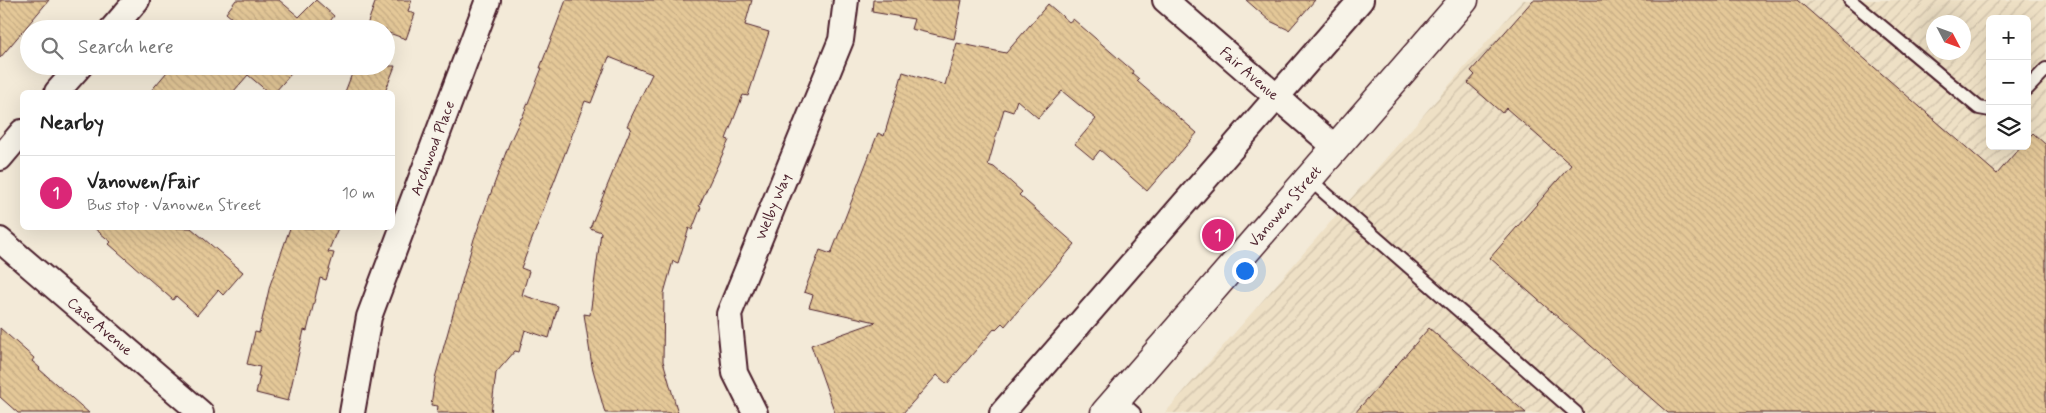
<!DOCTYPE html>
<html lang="en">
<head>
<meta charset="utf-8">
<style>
	body { margin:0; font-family:Mynerve,sans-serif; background:#f2f2f2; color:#222 }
	.controls { position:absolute; right:15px; top:15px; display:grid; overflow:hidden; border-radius:8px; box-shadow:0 5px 20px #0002 }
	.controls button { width:45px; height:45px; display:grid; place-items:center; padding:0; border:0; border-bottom:1px solid #e0e0e0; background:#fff; color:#222; font:25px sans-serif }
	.compass { position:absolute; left:1926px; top:15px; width:45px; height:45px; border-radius:50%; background:#fff; box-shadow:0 5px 20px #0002; rotate:131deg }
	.you { position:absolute; left:1244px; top:270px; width:18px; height:18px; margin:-12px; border:4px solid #fff; border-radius:50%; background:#1a73e8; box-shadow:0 0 0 8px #1a73e833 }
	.badge { display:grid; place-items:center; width:32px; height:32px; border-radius:50%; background:#db2777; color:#fff; font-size:16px; font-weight:700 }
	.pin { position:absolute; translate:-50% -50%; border:2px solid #fff; box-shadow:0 1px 5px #0006 }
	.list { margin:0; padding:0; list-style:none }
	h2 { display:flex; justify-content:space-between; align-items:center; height:65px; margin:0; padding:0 20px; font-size:21px }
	h2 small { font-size:16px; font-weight:400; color:#767676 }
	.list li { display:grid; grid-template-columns:32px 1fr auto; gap:15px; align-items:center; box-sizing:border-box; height:75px; padding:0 20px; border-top:1px solid #e0e0e0 }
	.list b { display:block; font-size:19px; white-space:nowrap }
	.list p { margin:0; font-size:16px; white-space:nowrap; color:#767676 }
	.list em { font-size:16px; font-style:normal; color:#767676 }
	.icon { flex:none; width:28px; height:28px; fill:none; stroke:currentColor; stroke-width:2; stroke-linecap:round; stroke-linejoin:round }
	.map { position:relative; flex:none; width:2046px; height:413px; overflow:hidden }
	.search { position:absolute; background:#fff; box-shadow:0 5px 20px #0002; left:20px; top:20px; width:375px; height:55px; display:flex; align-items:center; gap:12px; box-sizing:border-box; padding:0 18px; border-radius:28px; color:#767676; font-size:19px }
	.panel { position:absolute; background:#fff; box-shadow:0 5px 20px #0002; left:20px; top:90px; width:375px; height:140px; border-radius:8px }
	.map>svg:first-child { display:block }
	.industrial { fill:url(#industrial-furrows); fill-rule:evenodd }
	.building { fill:url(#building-back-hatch); stroke:#4a1f2b }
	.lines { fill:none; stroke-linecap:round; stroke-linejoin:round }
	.service-casing { stroke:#4a1f2b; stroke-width:16 }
	.minor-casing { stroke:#4a1f2b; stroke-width:28 }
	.secondary-casing { stroke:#4a1f2b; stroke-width:31 }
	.service { stroke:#f7f3e8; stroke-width:12 }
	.minor { stroke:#f7f3e8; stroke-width:24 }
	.secondary { stroke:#f7f3e8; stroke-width:28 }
	.labels { text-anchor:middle; stroke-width:5; stroke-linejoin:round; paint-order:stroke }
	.street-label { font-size:15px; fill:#4a1f2b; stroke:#f7f3e8 }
</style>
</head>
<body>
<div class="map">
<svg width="2046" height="413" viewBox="0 0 2046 413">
	<defs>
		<pattern id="industrial-furrows" width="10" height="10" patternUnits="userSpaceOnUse" patternTransform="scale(1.25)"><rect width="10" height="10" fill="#eee0c5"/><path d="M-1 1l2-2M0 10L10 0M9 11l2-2" fill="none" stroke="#cec0a9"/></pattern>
		<pattern id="building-back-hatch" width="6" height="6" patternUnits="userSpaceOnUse" patternTransform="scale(1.25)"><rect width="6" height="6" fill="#e4c898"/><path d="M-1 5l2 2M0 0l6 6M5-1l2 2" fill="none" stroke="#c5ab83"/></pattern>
	</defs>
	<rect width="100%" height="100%" fill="#f3ead8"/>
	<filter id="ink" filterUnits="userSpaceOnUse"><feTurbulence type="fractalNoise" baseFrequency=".02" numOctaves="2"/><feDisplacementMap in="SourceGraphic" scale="10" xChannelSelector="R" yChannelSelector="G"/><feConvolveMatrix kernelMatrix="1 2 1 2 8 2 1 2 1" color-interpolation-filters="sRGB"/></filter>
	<g filter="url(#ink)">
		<!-- industrial -->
		<path class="industrial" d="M 1523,0 L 2046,0 L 2046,413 L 1165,413 ZM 1990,19 L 2027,19 L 2027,146 L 1990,146 ZM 1934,22 L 1964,22 L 1964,52 L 1934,52 Z"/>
		<!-- building -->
		<g class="building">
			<polygon points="0,0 49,0 0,58"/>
			<polygon points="236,0 279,0 299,17 316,0 334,16 324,29 245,29 226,13"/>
			<polygon points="376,0 412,0 408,11 415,14 406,39 386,32 386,29 377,29 367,25"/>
			<polygon points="566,0 752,0 745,25 769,32 748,96 743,95 726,139 729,140 699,206 701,207 692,230 689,228 678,263 673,261 664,293 663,361 678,413 605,413 592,366 584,314 590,315 601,232 590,228 631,128 627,126 652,74 609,57 591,103 585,101 521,268 529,271 522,295 558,306 549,338 525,330 519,352 515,351 496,373 491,413 437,413 438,406 431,405 435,378 474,239 509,144 521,118 522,118 542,68 540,68"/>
			<polygon points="873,0 962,0 954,39 911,29 914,19 872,12"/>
			<polygon points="1246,0 1315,0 1289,30 1270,21"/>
			<polygon points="1533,0 1797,0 1997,174 2021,146 2027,146 2027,139 2033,133 2046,145 2046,413 1668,413 1490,258 1571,165 1506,108 1502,113 1468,83 1475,75 1471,71"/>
			<polygon points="1048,4 1069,22 1073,19 1133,71 1132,73 1139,79 1137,81 1197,133 1147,191 1100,150 1093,159 1075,144 1096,119 1062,91 1038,118 1017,100 1013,112 1004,109 988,165 994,167 1022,192 1019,195 1075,244 1005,326 1002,323 995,330 994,329 947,384 937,375 903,413 835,413 811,345 876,322 809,307 813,295 804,292 820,250 831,254 878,133 884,136 903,72 945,85 957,43 1006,53"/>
			<polygon points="172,66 298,66 275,92 268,92 248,75 233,92 150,92"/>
			<polygon points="355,66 395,66 385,92 345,92"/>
			<polygon points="94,228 191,228 243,272 223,295 218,290 197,315 176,296 173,300 109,244 111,242"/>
			<polygon points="290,228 338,228 328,252 334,253 326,280 320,278 307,331 304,330 288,401 256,393 260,376 258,376 260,367 247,364 255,332 259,333 270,285"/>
			<polygon points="0,328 34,358 32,361 40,368 39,369 89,413 18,413 0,397"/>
			<polygon points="1429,328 1526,413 1355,413"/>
		</g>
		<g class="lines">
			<defs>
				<g id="service">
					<polyline points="1850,0 1979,108 1990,110"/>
					<polyline points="2027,89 2046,69"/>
					<polyline points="1309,179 1576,413"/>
					<polyline points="1117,398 1134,413"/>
				</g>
				<g id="minor">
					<path id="s1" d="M 1165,0 L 1336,148"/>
					<polyline points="112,29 137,0"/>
					<polyline points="57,92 80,66"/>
					<polyline points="0,158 22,132"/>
					<path id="s2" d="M 0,240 L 201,413"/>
					<path id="s3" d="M 352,413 L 369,317 L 488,0"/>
					<path id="s4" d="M 755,413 L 735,373 L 729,314 L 841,40 L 846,0"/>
					<polyline points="1002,413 1361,0"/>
				</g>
				<g id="secondary">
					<path id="s5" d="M 1105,413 L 1464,0"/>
				</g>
			</defs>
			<!-- service casing -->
			<use href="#service" class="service-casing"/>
			<!-- minor casing -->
			<use href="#minor" class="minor-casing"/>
			<!-- secondary casing -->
			<use href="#secondary" class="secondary-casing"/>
			<!-- service -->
			<use href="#service" class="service"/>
			<!-- minor -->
			<use href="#minor" class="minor"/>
			<!-- secondary -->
			<use href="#secondary" class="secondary"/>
		</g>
	</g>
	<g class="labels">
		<!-- street labels -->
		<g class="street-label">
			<text dy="5" stroke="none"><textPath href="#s1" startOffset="112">Fair Avenue</textPath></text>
			<text dy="5" stroke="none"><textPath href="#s3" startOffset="278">Archwood Place</textPath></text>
			<text dy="5" stroke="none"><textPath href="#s4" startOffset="220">Welby Way</textPath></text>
			<text dy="5" stroke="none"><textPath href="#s5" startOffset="274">Vanowen Street</textPath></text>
			<text dy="5" stroke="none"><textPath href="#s2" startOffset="132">Case Avenue</textPath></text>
		</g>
	</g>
</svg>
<div class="controls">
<button>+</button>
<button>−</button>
<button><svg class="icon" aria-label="layers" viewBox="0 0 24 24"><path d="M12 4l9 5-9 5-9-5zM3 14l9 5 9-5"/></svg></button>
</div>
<svg class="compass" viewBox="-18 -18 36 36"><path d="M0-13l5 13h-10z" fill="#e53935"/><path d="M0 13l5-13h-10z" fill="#767676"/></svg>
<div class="you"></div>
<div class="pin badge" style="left:1218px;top:235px">1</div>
<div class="search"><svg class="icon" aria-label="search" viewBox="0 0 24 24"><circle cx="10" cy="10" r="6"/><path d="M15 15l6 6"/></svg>Search here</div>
<section class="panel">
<h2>Nearby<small></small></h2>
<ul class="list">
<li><span class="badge">1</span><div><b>Vanowen/Fair</b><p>Bus stop · Vanowen Street</p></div><em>10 m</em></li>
</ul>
</section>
</div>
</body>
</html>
